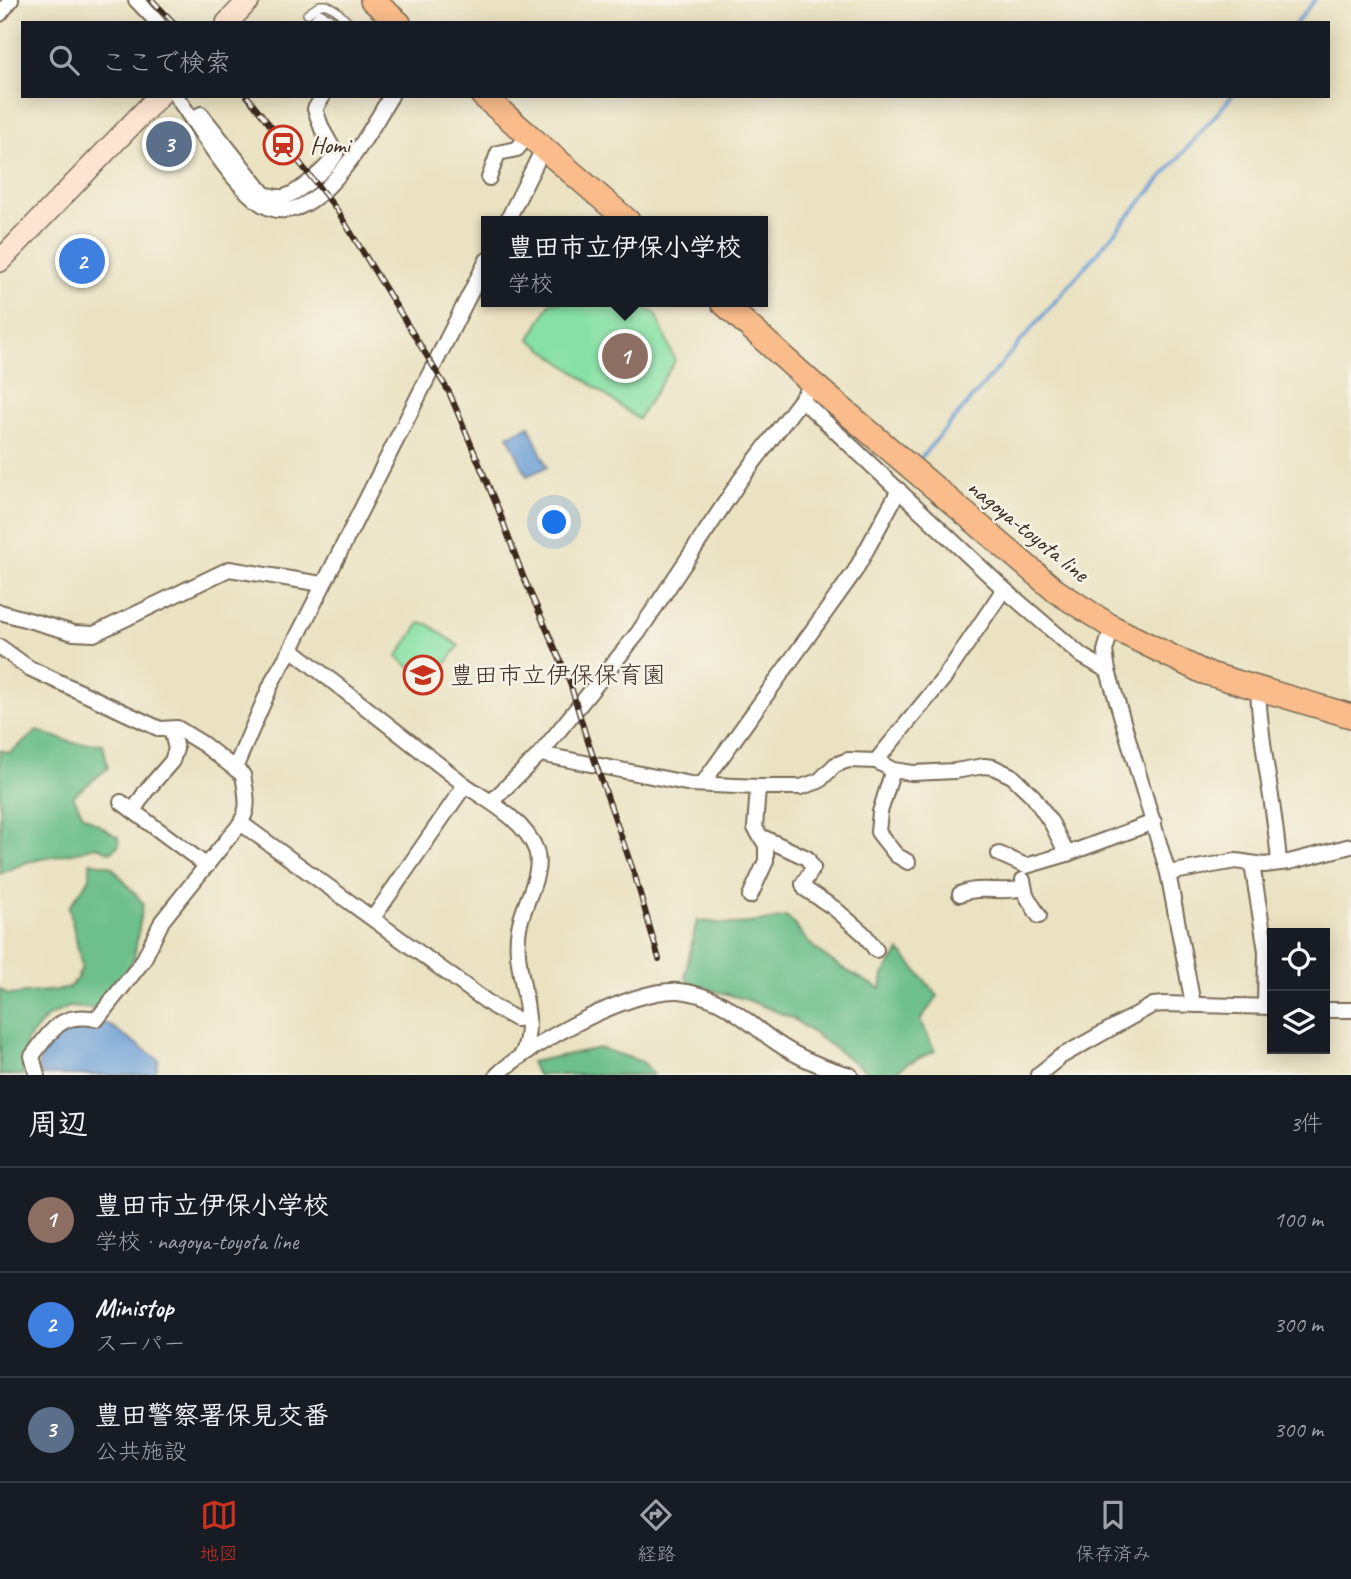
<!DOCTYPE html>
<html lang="ja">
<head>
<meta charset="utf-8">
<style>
	body { margin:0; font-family:Caveat,"Klee One",sans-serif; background:#242831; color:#f1f3f6 }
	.controls { position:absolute; right:21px; bottom:21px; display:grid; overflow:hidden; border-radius:0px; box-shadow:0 4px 18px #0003 }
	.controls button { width:63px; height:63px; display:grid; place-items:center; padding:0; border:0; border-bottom:2px solid #363941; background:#171b24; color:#f1f3f6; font:35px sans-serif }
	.you { position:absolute; left:555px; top:523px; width:24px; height:24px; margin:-18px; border:5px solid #fff; border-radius:50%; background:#1a73e8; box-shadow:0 0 0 10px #1a73e833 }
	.badge { display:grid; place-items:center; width:46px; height:46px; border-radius:50%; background:#c8321e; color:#fff; font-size:23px; font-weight:700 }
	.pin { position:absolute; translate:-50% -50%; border:4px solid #fff; box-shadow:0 2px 7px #0006 }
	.popup { position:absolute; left:481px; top:216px; width:287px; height:91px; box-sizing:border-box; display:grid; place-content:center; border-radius:0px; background:#171b24; filter:drop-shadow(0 2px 5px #0005); font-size:23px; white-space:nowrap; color:#9ea1a6 }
	.popup b { font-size:26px; color:#f1f3f6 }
	.popup::after { content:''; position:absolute; left:50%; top:100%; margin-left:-14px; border:14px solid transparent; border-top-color:#171b24 }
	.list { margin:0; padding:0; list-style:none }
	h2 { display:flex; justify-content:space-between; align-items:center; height:91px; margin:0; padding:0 28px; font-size:30px }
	h2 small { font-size:23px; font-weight:400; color:#9ea1a6 }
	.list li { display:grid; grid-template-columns:46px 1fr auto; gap:21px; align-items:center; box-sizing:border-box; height:105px; padding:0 28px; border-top:2px solid #363941 }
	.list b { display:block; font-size:26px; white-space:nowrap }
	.list p { margin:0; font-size:23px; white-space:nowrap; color:#9ea1a6 }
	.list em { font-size:23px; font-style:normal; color:#9ea1a6 }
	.icon { flex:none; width:38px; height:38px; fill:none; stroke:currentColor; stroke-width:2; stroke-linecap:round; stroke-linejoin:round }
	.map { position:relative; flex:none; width:1351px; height:1075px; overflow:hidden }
	.search { position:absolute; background:#171b24; box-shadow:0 4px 18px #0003; left:21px; right:21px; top:21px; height:77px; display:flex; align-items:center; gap:18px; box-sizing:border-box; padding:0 24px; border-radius:0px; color:#9ea1a6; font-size:26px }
	.sheet { height:406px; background:#171b24 }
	nav { display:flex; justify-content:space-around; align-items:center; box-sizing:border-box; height:98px; border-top:2px solid #363941; background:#171b24; font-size:19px; color:#9ea1a6 }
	nav a { display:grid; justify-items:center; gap:4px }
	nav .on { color:#c8321e }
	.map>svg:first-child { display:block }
	.green { fill:#87e1a6; stroke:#618662; stroke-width:2 }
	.forest { fill:#6dbf8b; stroke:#547454; stroke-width:2 }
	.water { fill:#699dd5; stroke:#52647a; stroke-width:2 }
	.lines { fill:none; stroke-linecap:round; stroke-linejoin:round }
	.stream { stroke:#699dd5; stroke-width:3.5 }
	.lane-casing { stroke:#786a57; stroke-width:10 }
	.street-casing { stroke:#786a57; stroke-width:18 }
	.secondary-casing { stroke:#786a57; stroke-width:24 }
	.primary-casing { stroke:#786a57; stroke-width:26 }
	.lane { stroke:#fff; stroke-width:7 }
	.street { stroke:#fff; stroke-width:14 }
	.secondary { stroke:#fde4d0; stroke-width:21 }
	.primary { stroke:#f9bc8a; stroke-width:23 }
	.rail-casing { stroke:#3b2a1e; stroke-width:6 }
	.rail { stroke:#f7f3e8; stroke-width:3.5; stroke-dasharray:10; stroke-linecap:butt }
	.labels { text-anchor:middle; stroke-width:5; stroke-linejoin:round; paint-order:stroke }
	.poi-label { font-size:24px; fill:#3b2a1e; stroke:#f7f3e8; text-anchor:start }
	.street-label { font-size:24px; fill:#3b2a1e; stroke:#f7f3e8 }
</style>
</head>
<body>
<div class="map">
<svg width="1351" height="1075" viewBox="0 0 1351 1075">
	<rect width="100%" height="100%" fill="#f7f3e8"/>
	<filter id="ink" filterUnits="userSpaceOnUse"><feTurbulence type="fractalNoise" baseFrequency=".0143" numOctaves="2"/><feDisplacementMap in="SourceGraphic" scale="14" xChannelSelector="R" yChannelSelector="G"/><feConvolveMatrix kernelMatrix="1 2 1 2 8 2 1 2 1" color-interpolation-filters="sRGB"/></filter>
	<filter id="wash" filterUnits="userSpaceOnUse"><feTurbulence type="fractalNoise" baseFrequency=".00686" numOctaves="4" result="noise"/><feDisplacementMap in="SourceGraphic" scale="28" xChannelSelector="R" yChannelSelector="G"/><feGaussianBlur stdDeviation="1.57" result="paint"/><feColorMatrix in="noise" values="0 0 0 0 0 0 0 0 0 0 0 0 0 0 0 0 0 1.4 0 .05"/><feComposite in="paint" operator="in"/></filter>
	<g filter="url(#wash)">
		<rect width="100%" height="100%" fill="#eae2c1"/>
		<!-- green -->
		<g class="green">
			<polygon points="551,302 635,302 656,314 675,361 638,419 530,339"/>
			<polygon points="420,623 428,624 459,646 431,683 397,657"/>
		</g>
		<!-- forest -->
		<g class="forest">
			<polygon points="37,731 74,743 103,744 108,768 73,796 83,815 118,837 119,845 110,852 94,846 82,851 27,862 0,874 0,750 10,753"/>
			<polygon points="90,862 111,866 143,903 134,958 118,987 93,1009 69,1007 47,1017 26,1042 23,1075 0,1075 0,989 8,995 67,989 77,979 82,967 69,907 90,878"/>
			<path d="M 786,917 C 798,925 799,933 808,942 C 829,962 855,976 881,989 L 883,975 L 900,951 L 938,996 L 920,1020 L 935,1051 L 908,1063 L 892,1075 L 872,1075 L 792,1018 L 748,1000 L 690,984 L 685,976 L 697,920 C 735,927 749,924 786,917 Z"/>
			<polygon points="600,1048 643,1062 654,1075 537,1075 531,1062"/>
		</g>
		<!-- water -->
		<g class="water">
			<polygon points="529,426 547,467 527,476 508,436"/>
			<polygon points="74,1021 108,1024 159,1060 155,1075 42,1075 38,1067 43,1053 58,1031"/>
		</g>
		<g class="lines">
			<!-- stream -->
			<g class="stream">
				<polyline points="1296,23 1315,0"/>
				<polyline points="917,462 1232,96"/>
			</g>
		</g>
	</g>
	<g filter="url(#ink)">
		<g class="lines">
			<defs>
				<g id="lane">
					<polyline points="307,14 320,5 327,5 336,10 349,23"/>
					<polyline points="313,20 320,13 338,23"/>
				</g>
				<g id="street">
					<polyline points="136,0 158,23"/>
					<polyline points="0,14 11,0"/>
					<path d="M 176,96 C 198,127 227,176 255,199 C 310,246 368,133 391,96"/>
					<path d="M 201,114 L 264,194 C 272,196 280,199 287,196 C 302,190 328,168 336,154 L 322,129 L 315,109 L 323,96"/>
					<polyline points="489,178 498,153 517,149 528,136"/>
					<polyline points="507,221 543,149"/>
					<polyline points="802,400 1004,589 1082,656 1108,671"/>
					<polyline points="0,612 74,633 94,634 229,569 322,584"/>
					<polyline points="1112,627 1105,651 1108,671 1168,873 1193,1004"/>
					<path d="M 0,647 L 29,668 L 160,729 L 177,728 L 203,744 L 243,775 C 248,802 251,815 230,836 L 162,921 L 143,961 L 97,1019 C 60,1012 52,1030 32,1056 L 37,1075"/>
					<path d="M 291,649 L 465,785 C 490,802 525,821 536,850 C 544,874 523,903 519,928 C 511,970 540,1014 522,1055"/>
					<path d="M 1258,689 C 1260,747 1275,804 1279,863"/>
					<polyline points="540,754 691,784 758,787 801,787 819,781 835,765 848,760 876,761 893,770 913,773 955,771 984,766 993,767 1012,776 1033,796 1052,824 1067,854 1154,822"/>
					<polyline points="876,761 944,678 1004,589"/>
					<polyline points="235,768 274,678 291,649 487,260"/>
					<polyline points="893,770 880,812 878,832 896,855 908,862"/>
					<polyline points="703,783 855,571 899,490"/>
					<polyline points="121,802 207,866"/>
					<polyline points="491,802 540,754 638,633 741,479 813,384"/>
					<polyline points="133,811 146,791 172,761 176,749 171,729"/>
					<polyline points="242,824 494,1007 516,1019 528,1018"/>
					<polyline points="760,836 807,858 813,868 803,884 805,889 834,908 864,934 876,950"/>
					<polyline points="999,854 1026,866 1067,854"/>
					<polyline points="1252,864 1266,951 1265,1006"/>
					<polyline points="1168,873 1236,861 1264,865 1289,862 1351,846"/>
					<polyline points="1023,880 1026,895 1039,916"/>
					<path d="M 960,894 C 979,885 1003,894 1023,888"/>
					<polyline points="750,896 766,861 766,845 755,828 758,787"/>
					<polyline points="373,918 465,785"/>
					<polyline points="1325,1010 1351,1010"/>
					<path d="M 497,1075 C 531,1043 632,988 679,991 C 693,992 707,997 720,1003 C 741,1014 758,1030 777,1043 C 799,1058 824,1068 850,1075"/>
					<polyline points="1038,1075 1060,1057 1153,1005 1164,1004 1272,1007"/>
				</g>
				<g id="secondary">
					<polyline points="227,23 249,0"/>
					<polyline points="0,261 159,96"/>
				</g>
				<g id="primary">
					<polyline points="372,0 399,23"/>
					<polyline points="483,96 628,221"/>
					<polyline points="722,302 813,384 1056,591 1112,627 1203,672 1351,716"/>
				</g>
			</defs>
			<!-- lane casing -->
			<use href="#lane" class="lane-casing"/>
			<!-- street casing -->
			<use href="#street" class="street-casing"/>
			<!-- secondary casing -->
			<use href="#secondary" class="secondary-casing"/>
			<!-- primary casing -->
			<use href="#primary" class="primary-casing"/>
			<!-- lane -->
			<use href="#lane" class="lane"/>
			<!-- street -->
			<use href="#street" class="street"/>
			<!-- secondary -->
			<use href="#secondary" class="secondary"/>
			<!-- primary -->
			<use href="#primary" class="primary"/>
			<defs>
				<g id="rail">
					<polyline points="152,0 174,23"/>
					<polyline points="247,96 337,210 449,392 499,511 523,576 569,680 586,736 635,876 659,959"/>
				</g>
			</defs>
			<!-- rail casing -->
			<use href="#rail" class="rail-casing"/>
			<!-- rail -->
			<use href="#rail" class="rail"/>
		</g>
	</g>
	<!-- icons -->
	<defs>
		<symbol id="station-ring" viewBox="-11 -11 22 22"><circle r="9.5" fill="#f7f3e8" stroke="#c8321e" stroke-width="1.5"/><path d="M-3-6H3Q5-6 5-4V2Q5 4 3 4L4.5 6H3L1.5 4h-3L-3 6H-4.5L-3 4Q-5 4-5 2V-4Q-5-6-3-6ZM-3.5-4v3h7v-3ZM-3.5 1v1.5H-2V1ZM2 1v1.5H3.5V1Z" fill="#c8321e"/></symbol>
		<symbol id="school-ring" viewBox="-11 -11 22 22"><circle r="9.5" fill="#f7f3e8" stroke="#c8321e" stroke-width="1.5"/><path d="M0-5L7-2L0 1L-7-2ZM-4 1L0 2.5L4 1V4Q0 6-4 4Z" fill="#c8321e"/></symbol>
	</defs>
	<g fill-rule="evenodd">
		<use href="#station-ring" x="261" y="123" width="44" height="44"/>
		<use href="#school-ring" x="401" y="653" width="44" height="44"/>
	</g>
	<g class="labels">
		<!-- poi labels -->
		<g class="poi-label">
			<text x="310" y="153">Homi</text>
			<text x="450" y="683">豊田市立伊保保育園</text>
		</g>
		<!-- street labels -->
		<g class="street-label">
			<text transform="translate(1028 530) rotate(39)" y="8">nagoya-toyota line</text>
		</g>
	</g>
</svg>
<div class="controls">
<button><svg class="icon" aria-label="locate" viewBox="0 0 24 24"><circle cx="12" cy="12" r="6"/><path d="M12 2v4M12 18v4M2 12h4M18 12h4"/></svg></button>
<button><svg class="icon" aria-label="layers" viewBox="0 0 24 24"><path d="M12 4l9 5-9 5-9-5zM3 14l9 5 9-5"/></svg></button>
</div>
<div class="you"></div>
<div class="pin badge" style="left:625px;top:356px;background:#8d6e63">1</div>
<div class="popup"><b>豊田市立伊保小学校</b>学校</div>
<div class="pin badge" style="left:82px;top:261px;background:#3f7fe0">2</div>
<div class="pin badge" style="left:169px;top:144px;background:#5c6f8a">3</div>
<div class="search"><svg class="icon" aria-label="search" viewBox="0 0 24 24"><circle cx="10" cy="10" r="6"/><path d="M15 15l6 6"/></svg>ここで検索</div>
</div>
<section class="sheet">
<h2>周辺<small>3件</small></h2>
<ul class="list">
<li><span class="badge" style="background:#8d6e63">1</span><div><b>豊田市立伊保小学校</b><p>学校 · nagoya-toyota line</p></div><em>100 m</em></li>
<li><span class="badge" style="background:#3f7fe0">2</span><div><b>Ministop</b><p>スーパー</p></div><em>300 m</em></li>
<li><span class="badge" style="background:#5c6f8a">3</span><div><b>豊田警察署保見交番</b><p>公共施設</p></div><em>300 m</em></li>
</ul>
</section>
<nav>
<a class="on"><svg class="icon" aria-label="map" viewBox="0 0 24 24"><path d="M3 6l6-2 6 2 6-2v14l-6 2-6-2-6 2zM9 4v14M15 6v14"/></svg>地図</a>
<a><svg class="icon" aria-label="directions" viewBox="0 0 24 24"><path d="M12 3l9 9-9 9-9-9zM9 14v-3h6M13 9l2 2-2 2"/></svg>経路</a>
<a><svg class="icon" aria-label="saved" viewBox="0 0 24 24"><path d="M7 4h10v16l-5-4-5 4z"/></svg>保存済み</a>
</nav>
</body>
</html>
